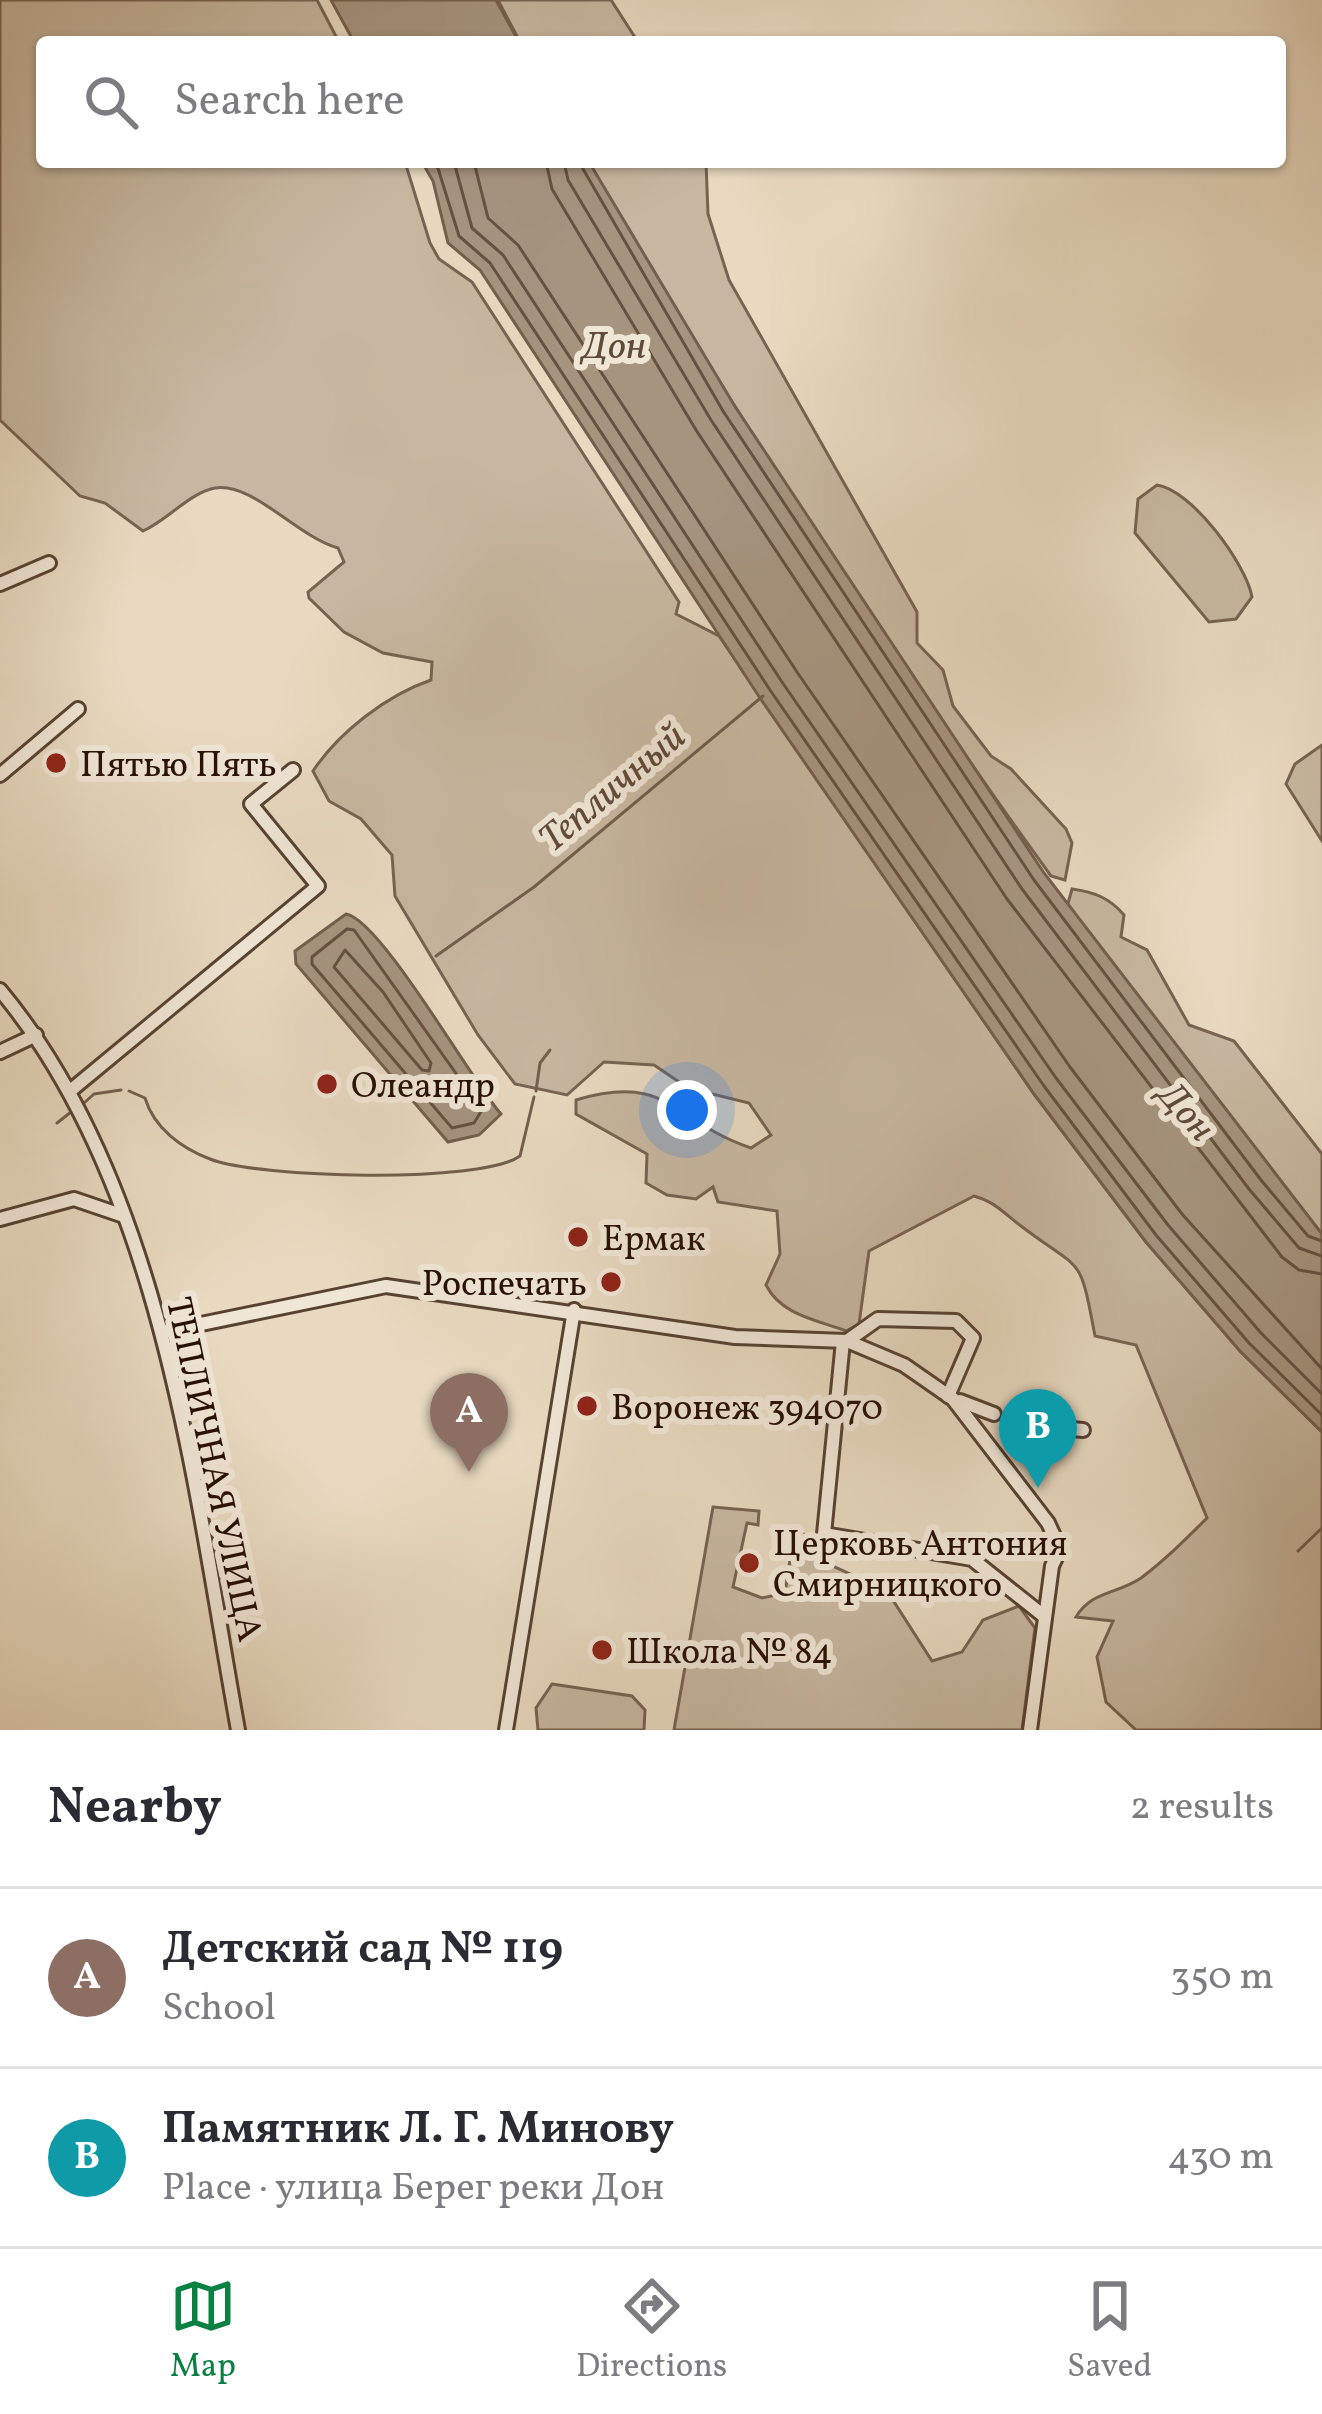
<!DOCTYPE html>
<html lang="en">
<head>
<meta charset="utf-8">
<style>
	body { margin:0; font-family:Vollkorn,serif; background:#f2f2f3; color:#2b2b33 }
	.you { position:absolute; left:687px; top:1110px; width:42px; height:42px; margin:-30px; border:9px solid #fff; border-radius:50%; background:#1a73e8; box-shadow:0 0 0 18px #1a73e833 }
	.badge { display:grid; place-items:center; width:78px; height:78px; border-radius:50%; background:#0b8043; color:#fff; font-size:39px; font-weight:700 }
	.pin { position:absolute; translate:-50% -99px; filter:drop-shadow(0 3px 6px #0008) }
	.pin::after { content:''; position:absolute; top:63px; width:42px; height:36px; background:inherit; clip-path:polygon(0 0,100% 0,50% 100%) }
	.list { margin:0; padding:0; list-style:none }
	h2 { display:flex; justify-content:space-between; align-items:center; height:156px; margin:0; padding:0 48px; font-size:51px }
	h2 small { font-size:39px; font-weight:400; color:#7c7c81 }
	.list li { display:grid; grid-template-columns:78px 1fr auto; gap:36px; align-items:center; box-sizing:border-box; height:180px; padding:0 48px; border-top:3px solid #e1e1e2 }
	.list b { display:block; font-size:45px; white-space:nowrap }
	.list p { margin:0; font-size:39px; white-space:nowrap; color:#7c7c81 }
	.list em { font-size:39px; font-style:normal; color:#7c7c81 }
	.icon { flex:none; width:66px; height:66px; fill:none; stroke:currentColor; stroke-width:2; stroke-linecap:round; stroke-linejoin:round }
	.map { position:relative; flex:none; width:1322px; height:1730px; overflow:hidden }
	.search { position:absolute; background:#fff; box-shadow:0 3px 9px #0004; left:36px; right:36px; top:36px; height:132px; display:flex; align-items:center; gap:30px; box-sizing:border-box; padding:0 42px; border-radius:12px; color:#7c7c81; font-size:45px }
	.sheet { height:516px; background:#fff }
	nav { display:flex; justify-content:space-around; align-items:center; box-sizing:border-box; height:168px; border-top:3px solid #e1e1e2; background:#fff; font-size:33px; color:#7c7c81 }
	nav a { display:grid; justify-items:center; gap:6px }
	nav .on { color:#0b8043 }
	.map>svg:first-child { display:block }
	.green { fill:#c7b7a0; stroke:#776351; stroke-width:3 }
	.water { fill:#a6947f; stroke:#735f4d; stroke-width:3 }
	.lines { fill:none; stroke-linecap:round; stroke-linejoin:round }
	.shore { stroke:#665240; stroke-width:3 }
	.stream { stroke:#735f4d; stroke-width:3 }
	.minor-casing { stroke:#574232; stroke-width:18 }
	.minor { stroke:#f0e6d6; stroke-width:12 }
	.poi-dot { fill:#8f2418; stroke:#f0e6d6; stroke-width:4.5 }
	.labels { text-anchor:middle; stroke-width:12; stroke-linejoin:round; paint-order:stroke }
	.poi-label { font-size:36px; fill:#270f02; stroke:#f0e6d6; text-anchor:start }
	.street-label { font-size:36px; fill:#270f02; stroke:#f0e6d6 }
	.water-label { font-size:39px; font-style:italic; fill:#604b3a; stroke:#f0e6d6 }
</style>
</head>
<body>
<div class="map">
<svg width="1322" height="1730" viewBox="0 0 1322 1730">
	<rect width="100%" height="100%" fill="#e8d9c0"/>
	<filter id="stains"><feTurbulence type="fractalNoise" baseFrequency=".00167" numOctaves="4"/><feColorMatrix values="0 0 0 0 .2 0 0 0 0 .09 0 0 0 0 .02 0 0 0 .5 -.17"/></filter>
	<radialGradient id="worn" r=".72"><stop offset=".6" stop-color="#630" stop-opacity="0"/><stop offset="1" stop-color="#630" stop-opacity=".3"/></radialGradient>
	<!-- green -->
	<g class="green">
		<path d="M 0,0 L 317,0 L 339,42 L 42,42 L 42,162 L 405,162 L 430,243 L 439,259 L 472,282 L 679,602 L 676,614 L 719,636 L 1034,1094 L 1146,1242 L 1240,1351 L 1322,1432 L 1322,1730 L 1136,1730 L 1106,1702 L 1097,1657 L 1113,1621 L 1076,1617 C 1091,1591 1118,1594 1141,1578 C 1165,1560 1186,1539 1207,1518 L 1136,1345 L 1095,1336 C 1079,1252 1084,1274 1021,1226 C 1003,1213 996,1202 974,1196 L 869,1251 L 859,1324 L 846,1331 C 817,1320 781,1315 766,1285 L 780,1254 L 777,1211 L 718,1202 L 713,1187 L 696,1199 L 667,1195 L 646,1183 L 647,1154 L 576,1114 L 576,1100 C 670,1072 673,1122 751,1148 L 771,1135 L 749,1103 L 688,1088 L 654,1065 L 604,1062 L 567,1095 L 515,1084 L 478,1035 L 395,896 L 392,855 L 361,819 L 329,801 L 313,771 C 339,732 387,695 431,680 L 432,662 L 383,653 L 344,632 L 309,598 L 308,592 L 344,562 L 338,548 C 296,536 253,482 215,488 C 189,493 168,520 143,531 L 105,503 L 80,496 L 0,420 Z"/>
		<polygon points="498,0 611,0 638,42 520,42"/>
		<path d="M 586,162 L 706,162 L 708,214 L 729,280 L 917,612 L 917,643 L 943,670 L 953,706 L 991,756 L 1011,769 L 1066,829 L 1072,843 L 1065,880 L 1051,876 C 884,645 731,407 586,162 Z"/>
		<path d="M 1157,485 C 1192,490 1246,564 1252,597 L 1236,619 L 1209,622 L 1135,533 L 1138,499 Z"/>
		<polygon points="1322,745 1322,841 1286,784 1295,764"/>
		<path d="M 1072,889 C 1094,892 1110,898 1124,915 L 1121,937 L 1147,950 L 1189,1025 L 1234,1041 L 1322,1154 L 1322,1236 L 1256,1162 L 1067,907 Z"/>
		<polygon points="713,1507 759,1511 758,1525 747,1523 733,1587 762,1598 785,1593 793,1540 802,1534 820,1536 822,1561 887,1591 932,1661 962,1652 983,1620 1019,1606 1035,1628 1022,1730 674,1730"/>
		<polygon points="552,1684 632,1696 645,1710 644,1730 538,1730 536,1708"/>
	</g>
	<!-- water -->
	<g class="water">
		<polygon points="331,0 496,0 519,42 354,42"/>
		<polygon points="422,162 589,162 734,405 1044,873 1322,1234 1322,1432 1240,1351 1146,1242 1034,1094 760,698 480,270 448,243 433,181"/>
		<path d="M 346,914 C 380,919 471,1080 501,1114 L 479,1135 L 448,1142 L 296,964 L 295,951 Z"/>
	</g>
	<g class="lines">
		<!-- shore -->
		<g class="shore">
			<polyline points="436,162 459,236 490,263 770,690 1044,1086 1156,1235 1249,1343 1322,1415"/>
			<polyline points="454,162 472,228 503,255 782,682 1056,1078 1168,1225 1261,1333 1322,1394"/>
			<polyline points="474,162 488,218 518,245 797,672 1070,1067 1182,1214 1322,1369"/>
			<polyline points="546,162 552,189 696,430 1007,899 1282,1257 1299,1270 1322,1274"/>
			<polyline points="564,162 568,180 711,420 1022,889 1249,1189 1299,1248 1322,1256"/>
			<polyline points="579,162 723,411 1034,880 1261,1180 1308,1236 1322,1241"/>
			<polygon points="347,929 354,930 482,1110 474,1123 452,1128 312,964 312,957"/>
			<polygon points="345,950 383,992 431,1063 429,1071 422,1070 334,967"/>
		</g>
		<!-- stream -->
		<g class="stream">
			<polyline points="436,956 534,887 763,696"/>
			<path d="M 129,1091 L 145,1098 C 154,1128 181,1148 210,1159 C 257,1178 481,1184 520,1156 L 534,1097"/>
			<polyline points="536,1091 540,1063 550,1050"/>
			<polyline points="84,1103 94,1094 121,1090"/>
			<polyline points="57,1123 71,1112"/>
			<polyline points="1298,1551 1322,1528"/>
		</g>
		<defs>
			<g id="minor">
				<polyline points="0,584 49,563"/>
				<polyline points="0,775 78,709"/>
				<path d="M 0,990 C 163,1186 194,1487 238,1730"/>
				<polyline points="0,1052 36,1035"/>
				<polyline points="70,1091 318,886 251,804 293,770"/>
				<polyline points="0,1219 74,1199 121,1215"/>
				<polyline points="162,1332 386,1286 735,1337 847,1341 904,1365 953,1399 1048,1523 1060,1549 1052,1566 1030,1730"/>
				<polyline points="843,1341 824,1534 972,1559 1045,1617"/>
				<polyline points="847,1341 878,1319 956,1321 973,1338 948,1396"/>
				<polyline points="960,1401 994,1414"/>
				<polyline points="1037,1426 1083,1430"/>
				<polyline points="506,1730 574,1310"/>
			</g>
		</defs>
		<!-- minor casing -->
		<use href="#minor" class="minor-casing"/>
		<!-- minor -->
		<use href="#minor" class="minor"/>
	</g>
	<!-- markers -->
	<g class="poi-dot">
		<circle cx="56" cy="763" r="12"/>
		<circle cx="327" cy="1084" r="12"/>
		<circle cx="578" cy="1237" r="12"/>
		<circle cx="611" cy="1282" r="12"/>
		<circle cx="587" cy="1406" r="12"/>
		<circle cx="749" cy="1563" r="12"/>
		<circle cx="602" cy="1650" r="12"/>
	</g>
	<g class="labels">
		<!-- poi labels -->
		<g class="poi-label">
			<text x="80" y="776">Пятью Пять</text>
			<text x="351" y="1097">Олеандр</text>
			<text x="602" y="1250">Ермак</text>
			<text x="587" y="1295" text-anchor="end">Роспечать</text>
			<text x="611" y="1419">Воронеж 394070</text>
			<text x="773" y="1555">Церковь Антония<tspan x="773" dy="41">Смирницкого</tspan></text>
			<text x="626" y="1663">Школа № 84</text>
		</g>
		<!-- street labels -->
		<g class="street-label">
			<text transform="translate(216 1469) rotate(78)" y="13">ТЕПЛИЧНАЯ УЛИЦА</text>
		</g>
		<!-- water labels -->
		<g class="water-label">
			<text x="614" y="358">Дон</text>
			<text transform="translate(611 786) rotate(-40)" y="14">Тепличный</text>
			<text transform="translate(1188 1110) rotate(49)" y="14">Дон</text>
		</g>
	</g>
	<rect width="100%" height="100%" filter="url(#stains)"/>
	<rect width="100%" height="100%" fill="url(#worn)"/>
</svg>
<div class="you"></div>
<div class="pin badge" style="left:469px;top:1472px;background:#8d6e63">A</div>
<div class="pin badge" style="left:1038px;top:1488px;background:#0f9aa8">B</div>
<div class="search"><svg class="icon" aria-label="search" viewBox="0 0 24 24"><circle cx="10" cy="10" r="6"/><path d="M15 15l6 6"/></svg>Search here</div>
</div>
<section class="sheet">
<h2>Nearby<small>2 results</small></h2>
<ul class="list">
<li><span class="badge" style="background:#8d6e63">A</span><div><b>Детский сад № 119</b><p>School</p></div><em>350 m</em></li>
<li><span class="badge" style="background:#0f9aa8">B</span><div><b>Памятник Л. Г. Минову</b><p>Place · улица Берег реки Дон</p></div><em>430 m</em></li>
</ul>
</section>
<nav>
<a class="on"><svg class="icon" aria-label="map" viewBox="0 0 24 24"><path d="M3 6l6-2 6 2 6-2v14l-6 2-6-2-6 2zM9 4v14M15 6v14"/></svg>Map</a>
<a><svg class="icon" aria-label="directions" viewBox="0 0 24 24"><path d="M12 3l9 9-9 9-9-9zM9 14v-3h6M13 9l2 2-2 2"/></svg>Directions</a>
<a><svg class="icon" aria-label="saved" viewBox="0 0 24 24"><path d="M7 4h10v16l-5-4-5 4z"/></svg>Saved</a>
</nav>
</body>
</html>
